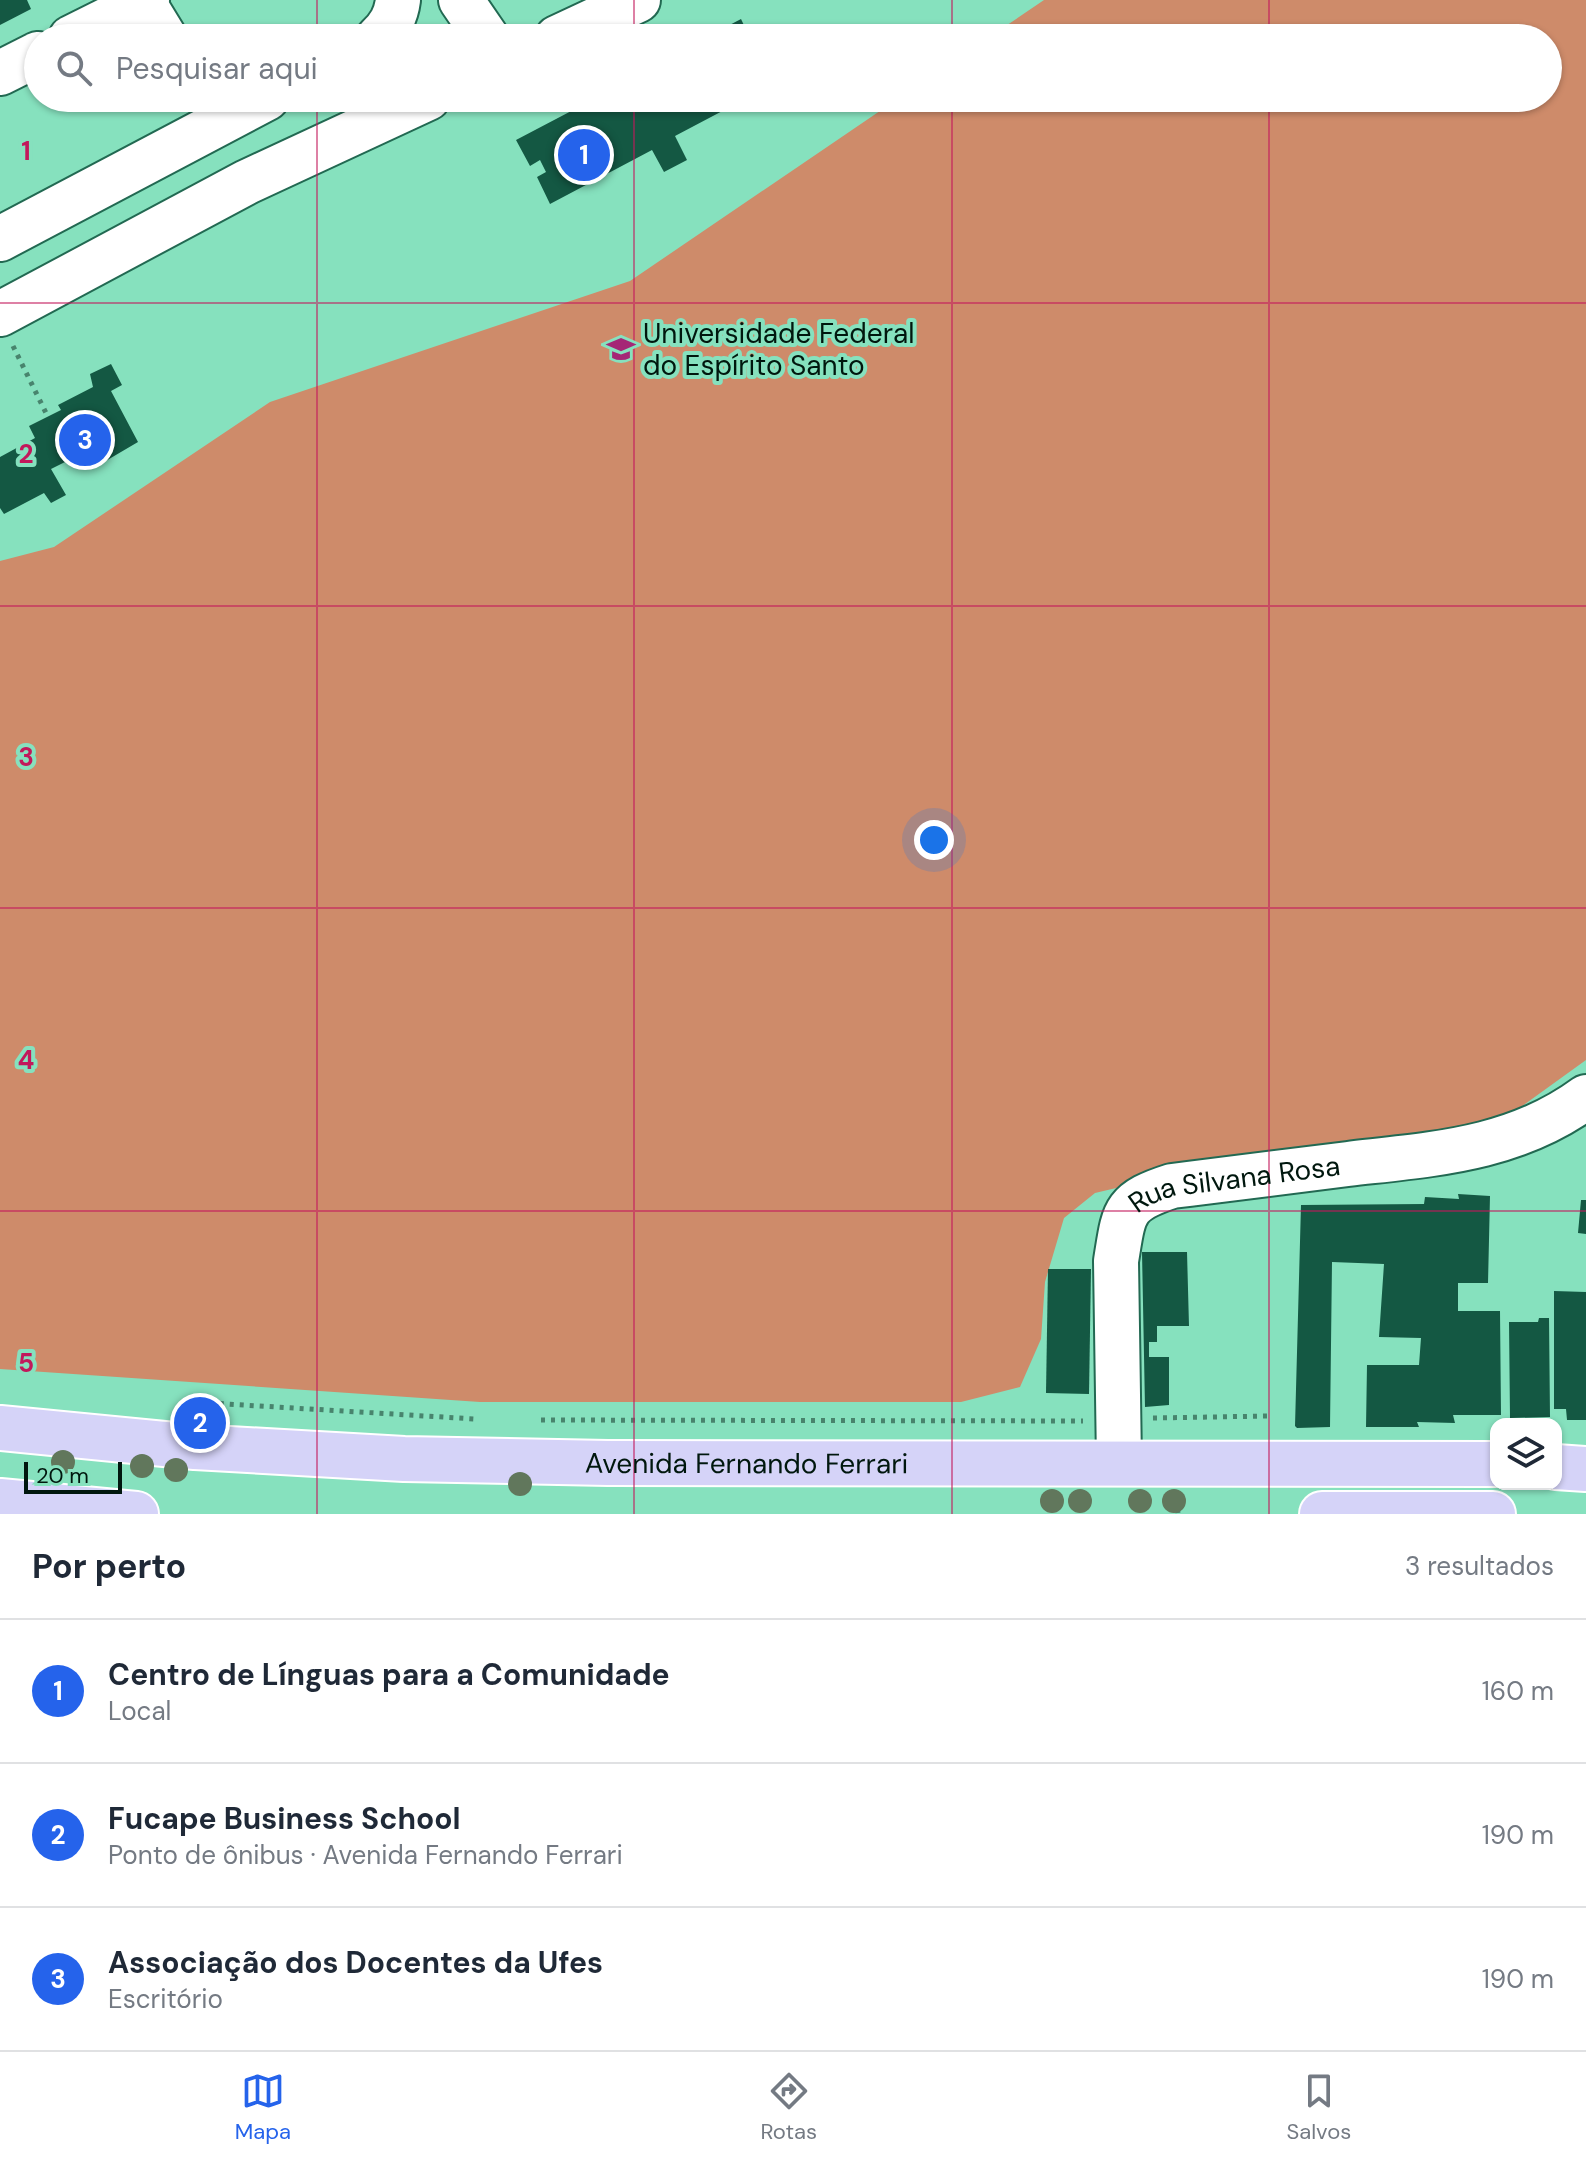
<!DOCTYPE html>
<html lang="pt">
<head>
<meta charset="utf-8">
<style>
	body { margin:0; font-family:"DM Sans",sans-serif; background:#f2f2f3; color:#1f2937 }
	.controls { position:absolute; right:24px; bottom:24px; display:grid; overflow:hidden; border-radius:16px; box-shadow:0 2px 6px #0004 }
	.controls button { width:72px; height:72px; display:grid; place-items:center; padding:0; border:0; border-bottom:2px solid #e0e1e3; background:#fff; color:#1f2937; font:40px sans-serif }
	.scale { position:absolute; left:24px; bottom:20px; width:98px; box-sizing:border-box; padding-left:8px; border:4px solid #00170e; border-top:0; font-size:22px; line-height:28px; white-space:nowrap; color:#00170e; -webkit-text-stroke:6px #86e1be; paint-order:stroke }
	.you { position:absolute; left:934px; top:840px; width:28px; height:28px; margin:-20px; border:6px solid #fff; border-radius:50%; background:#1a73e8; box-shadow:0 0 0 12px #1a73e833 }
	.badge { display:grid; place-items:center; width:52px; height:52px; border-radius:50%; background:#2563eb; color:#fff; font-size:26px; font-weight:700 }
	.pin { position:absolute; translate:-50% -50%; border:4px solid #fff; box-shadow:0 2px 8px #0006 }
	.list { margin:0; padding:0; list-style:none }
	h2 { display:flex; justify-content:space-between; align-items:center; height:104px; margin:0; padding:0 32px; font-size:34px }
	h2 small { font-size:26px; font-weight:400; color:#747a83 }
	.list li { display:grid; grid-template-columns:52px 1fr auto; gap:24px; align-items:center; box-sizing:border-box; height:144px; padding:0 32px; border-top:2px solid #e0e1e3 }
	.list b { display:block; font-size:30px; white-space:nowrap }
	.list p { margin:0; font-size:26px; white-space:nowrap; color:#747a83 }
	.list em { font-size:26px; font-style:normal; color:#747a83 }
	.icon { flex:none; width:44px; height:44px; fill:none; stroke:currentColor; stroke-width:2; stroke-linecap:round; stroke-linejoin:round }
	.map { position:relative; flex:none; width:1586px; height:1514px; overflow:hidden }
	.search { position:absolute; background:#fff; box-shadow:0 2px 6px #0004; left:24px; right:24px; top:24px; height:88px; display:flex; align-items:center; gap:20px; box-sizing:border-box; padding:0 28px; border-radius:44px; color:#747a83; font-size:30px }
	.sheet { height:536px; background:#fff }
	nav { display:flex; justify-content:space-around; align-items:center; box-sizing:border-box; height:112px; border-top:2px solid #e0e1e3; background:#fff; font-size:22px; color:#747a83 }
	nav a { display:grid; justify-items:center; gap:4px }
	nav .on { color:#2563eb }
	.map>svg:first-child { display:block }
	.green { fill:#ce8b6a }
	.building { fill:#145843 }
	.lines { fill:none; stroke-linecap:round; stroke-linejoin:round }
	.minor-casing { stroke:#226952; stroke-width:48 }
	.major-casing { stroke:#fff; stroke-width:48 }
	.path { stroke:#48846d; stroke-width:5; stroke-dasharray:4 6; stroke-linecap:butt }
	.minor { stroke:#fff; stroke-width:44 }
	.major { stroke:#d5d3f8; stroke-width:44 }
	.tree { fill:#61775c }
	.grid { fill:none; stroke:#c2185b; stroke-width:2; stroke-opacity:0.55 }
	.labels { text-anchor:middle; stroke-width:8; stroke-linejoin:round; paint-order:stroke }
	.poi-label { font-size:28px; fill:#00170e; stroke:#86e1be; text-anchor:start }
	.street-label { font-size:28px; fill:#00170e; stroke:#86e1be }
	.grid-label { font-size:26px; text-anchor:middle; font-weight:bold; fill:#c2185b; stroke:#86e1be; stroke-width:8; stroke-linejoin:round; paint-order:stroke }
</style>
</head>
<body>
<div class="map">
<svg width="1586" height="1514" viewBox="0 0 1586 1514">
	<rect width="100%" height="100%" fill="#86e1be"/>
	<!-- green -->
	<polygon class="green" points="1044,0 1586,0 1586,1060 1514,1112 1473,1135 1235,1160 1095,1193 1064,1218 1045,1282 1041,1339 1020,1387 961,1402 480,1402 0,1369 0,561 54,547 270,402 630,281 899,98 1548,98 1548,38 988,38"/>
	<!-- building -->
	<g class="building">
		<polygon points="0,0 27,0 31,9 0,25"/>
		<polygon points="741,19 750,38 705,38"/>
		<polygon points="596,98 747,98 675,136 687,160 664,172 652,150 550,204 537,177 546,172 540,160 530,166 516,140"/>
		<polygon points="111,364 122,385 111,391 138,442 92,469 83,453 51,469 66,495 51,503 44,493 4,514 0,508 0,457 35,438 29,426 61,410 58,405 93,387 90,374"/>
		<polygon points="1458,1194 1490,1196 1488,1283 1458,1283 1458,1311 1500,1311 1501,1415 1453,1415 1455,1423 1417,1422 1419,1427 1366,1427 1367,1365 1419,1365 1421,1338 1379,1337 1384,1264 1332,1262 1330,1427 1297,1428 1295,1426 1301,1205 1424,1204 1425,1197 1459,1199"/>
		<polygon points="1581,1200 1586,1200 1586,1234 1578,1233"/>
		<polygon points="1142,1252 1187,1252 1189,1326 1157,1326 1157,1342 1149,1342 1149,1357 1169,1357 1169,1405 1145,1407"/>
		<polygon points="1048,1269 1091,1269 1089,1394 1046,1393"/>
		<polygon points="1554,1291 1586,1292 1586,1420 1567,1420 1566,1409 1554,1409"/>
		<polygon points="1539,1318 1549,1318 1550,1417 1510,1418 1509,1322 1538,1322"/>
	</g>
	<g class="lines">
		<defs>
			<g id="minor">
				<polyline points="461,0 487,38"/>
				<polyline points="143,2 165,38"/>
				<polyline points="71,38 147,0"/>
				<path d="M 378,38 C 390,27 396,16 398,0"/>
				<polyline points="557,38 638,0"/>
				<polyline points="0,73 38,54"/>
				<polyline points="0,239 267,98"/>
				<polyline points="0,314 247,182 428,98"/>
				<path id="s1" d="M 1119,1462 L 1116,1261 C 1124,1212 1122,1202 1172,1186 C 1231,1179 1290,1171 1348,1164 C 1434,1154 1514,1150 1586,1097"/>
			</g>
			<g id="major">
				<path id="s2" d="M 0,1428 L 195,1447 L 404,1459 L 608,1463 L 1496,1464"/>
				<polyline points="1556,1467 1586,1469"/>
				<polyline points="0,1501 136,1514"/>
				<polyline points="1322,1514 1493,1514"/>
			</g>
		</defs>
		<!-- minor casing -->
		<use href="#minor" class="minor-casing"/>
		<!-- major casing -->
		<use href="#major" class="major-casing"/>
		<!-- path -->
		<g class="path">
			<polyline points="13,346 48,417"/>
			<polyline points="190,1406 210,1403 475,1419"/>
			<polyline points="1153,1418 1269,1416"/>
			<polyline points="541,1420 1083,1421"/>
			<polyline points="1177,1499 1178,1514"/>
		</g>
		<!-- minor -->
		<use href="#minor" class="minor"/>
		<!-- major -->
		<use href="#major" class="major"/>
	</g>
	<!-- trees -->
	<g class="tree">
		<circle cx="63" cy="1462" r="12"/>
		<circle cx="142" cy="1466" r="12"/>
		<circle cx="176" cy="1470" r="12"/>
		<circle cx="520" cy="1484" r="12"/>
		<circle cx="1052" cy="1501" r="12"/>
		<circle cx="1080" cy="1501" r="12"/>
		<circle cx="1140" cy="1501" r="12"/>
		<circle cx="1174" cy="1501" r="12"/>
	</g>
	<!-- grid -->
	<path class="grid" d="M 317,0 L 317,38M 634,0 L 634,38M 952,0 L 952,38M 1269,0 L 1269,38M 317,98 L 317,1514M 634,98 L 634,1514M 952,98 L 952,1514M 1269,98 L 1269,1514M 0,303 L 1586,303M 0,606 L 1586,606M 0,908 L 1586,908M 0,1211 L 1586,1211"/>
	<!-- icons -->
	<defs>
		<symbol id="university-bare" viewBox="-9 -9 18 18"><path d="M0-5L7-2L0 1L-7-2ZM-4 1L0 2.5L4 1V4Q0 6-4 4Z" fill="#a52676" stroke="#86e1be" stroke-width="2.5" paint-order="stroke"/></symbol>
	</defs>
	<g fill-rule="evenodd">
		<use href="#university-bare" x="601" y="329" width="40" height="40"/>
	</g>
	<g class="labels">
		<!-- poi labels -->
		<g class="poi-label">
			<text x="643" y="343">Universidade Federal<tspan x="643" dy="32">do Espírito Santo</tspan></text>
		</g>
		<!-- street labels -->
		<g class="street-label">
			<text dy="10" stroke="none"><textPath href="#s1" startOffset="366">Rua Silvana Rosa</textPath></text>
			<text dy="10" stroke="none"><textPath href="#s2" startOffset="748">Avenida Fernando Ferrari</textPath></text>
		</g>
	</g>
	<g class="grid-label">
		<text x="26" y="160">1</text>
		<text x="26" y="463">2</text>
		<text x="26" y="766">3</text>
		<text x="26" y="1069">4</text>
		<text x="26" y="1372">5</text>
	</g>
</svg>
<div class="controls">
<button><svg class="icon" aria-label="layers" viewBox="0 0 24 24"><path d="M12 4l9 5-9 5-9-5zM3 14l9 5 9-5"/></svg></button>
</div>
<div class="scale">20 m</div>
<div class="you"></div>
<div class="pin badge" style="left:584px;top:155px">1</div>
<div class="pin badge" style="left:200px;top:1423px">2</div>
<div class="pin badge" style="left:85px;top:440px">3</div>
<div class="search"><svg class="icon" aria-label="search" viewBox="0 0 24 24"><circle cx="10" cy="10" r="6"/><path d="M15 15l6 6"/></svg>Pesquisar aqui</div>
</div>
<section class="sheet">
<h2>Por perto<small>3 resultados</small></h2>
<ul class="list">
<li><span class="badge">1</span><div><b>Centro de Línguas para a Comunidade</b><p>Local</p></div><em>160 m</em></li>
<li><span class="badge">2</span><div><b>Fucape Business School</b><p>Ponto de ônibus · Avenida Fernando Ferrari</p></div><em>190 m</em></li>
<li><span class="badge">3</span><div><b>Associação dos Docentes da Ufes</b><p>Escritório</p></div><em>190 m</em></li>
</ul>
</section>
<nav>
<a class="on"><svg class="icon" aria-label="map" viewBox="0 0 24 24"><path d="M3 6l6-2 6 2 6-2v14l-6 2-6-2-6 2zM9 4v14M15 6v14"/></svg>Mapa</a>
<a><svg class="icon" aria-label="directions" viewBox="0 0 24 24"><path d="M12 3l9 9-9 9-9-9zM9 14v-3h6M13 9l2 2-2 2"/></svg>Rotas</a>
<a><svg class="icon" aria-label="saved" viewBox="0 0 24 24"><path d="M7 4h10v16l-5-4-5 4z"/></svg>Salvos</a>
</nav>
</body>
</html>
